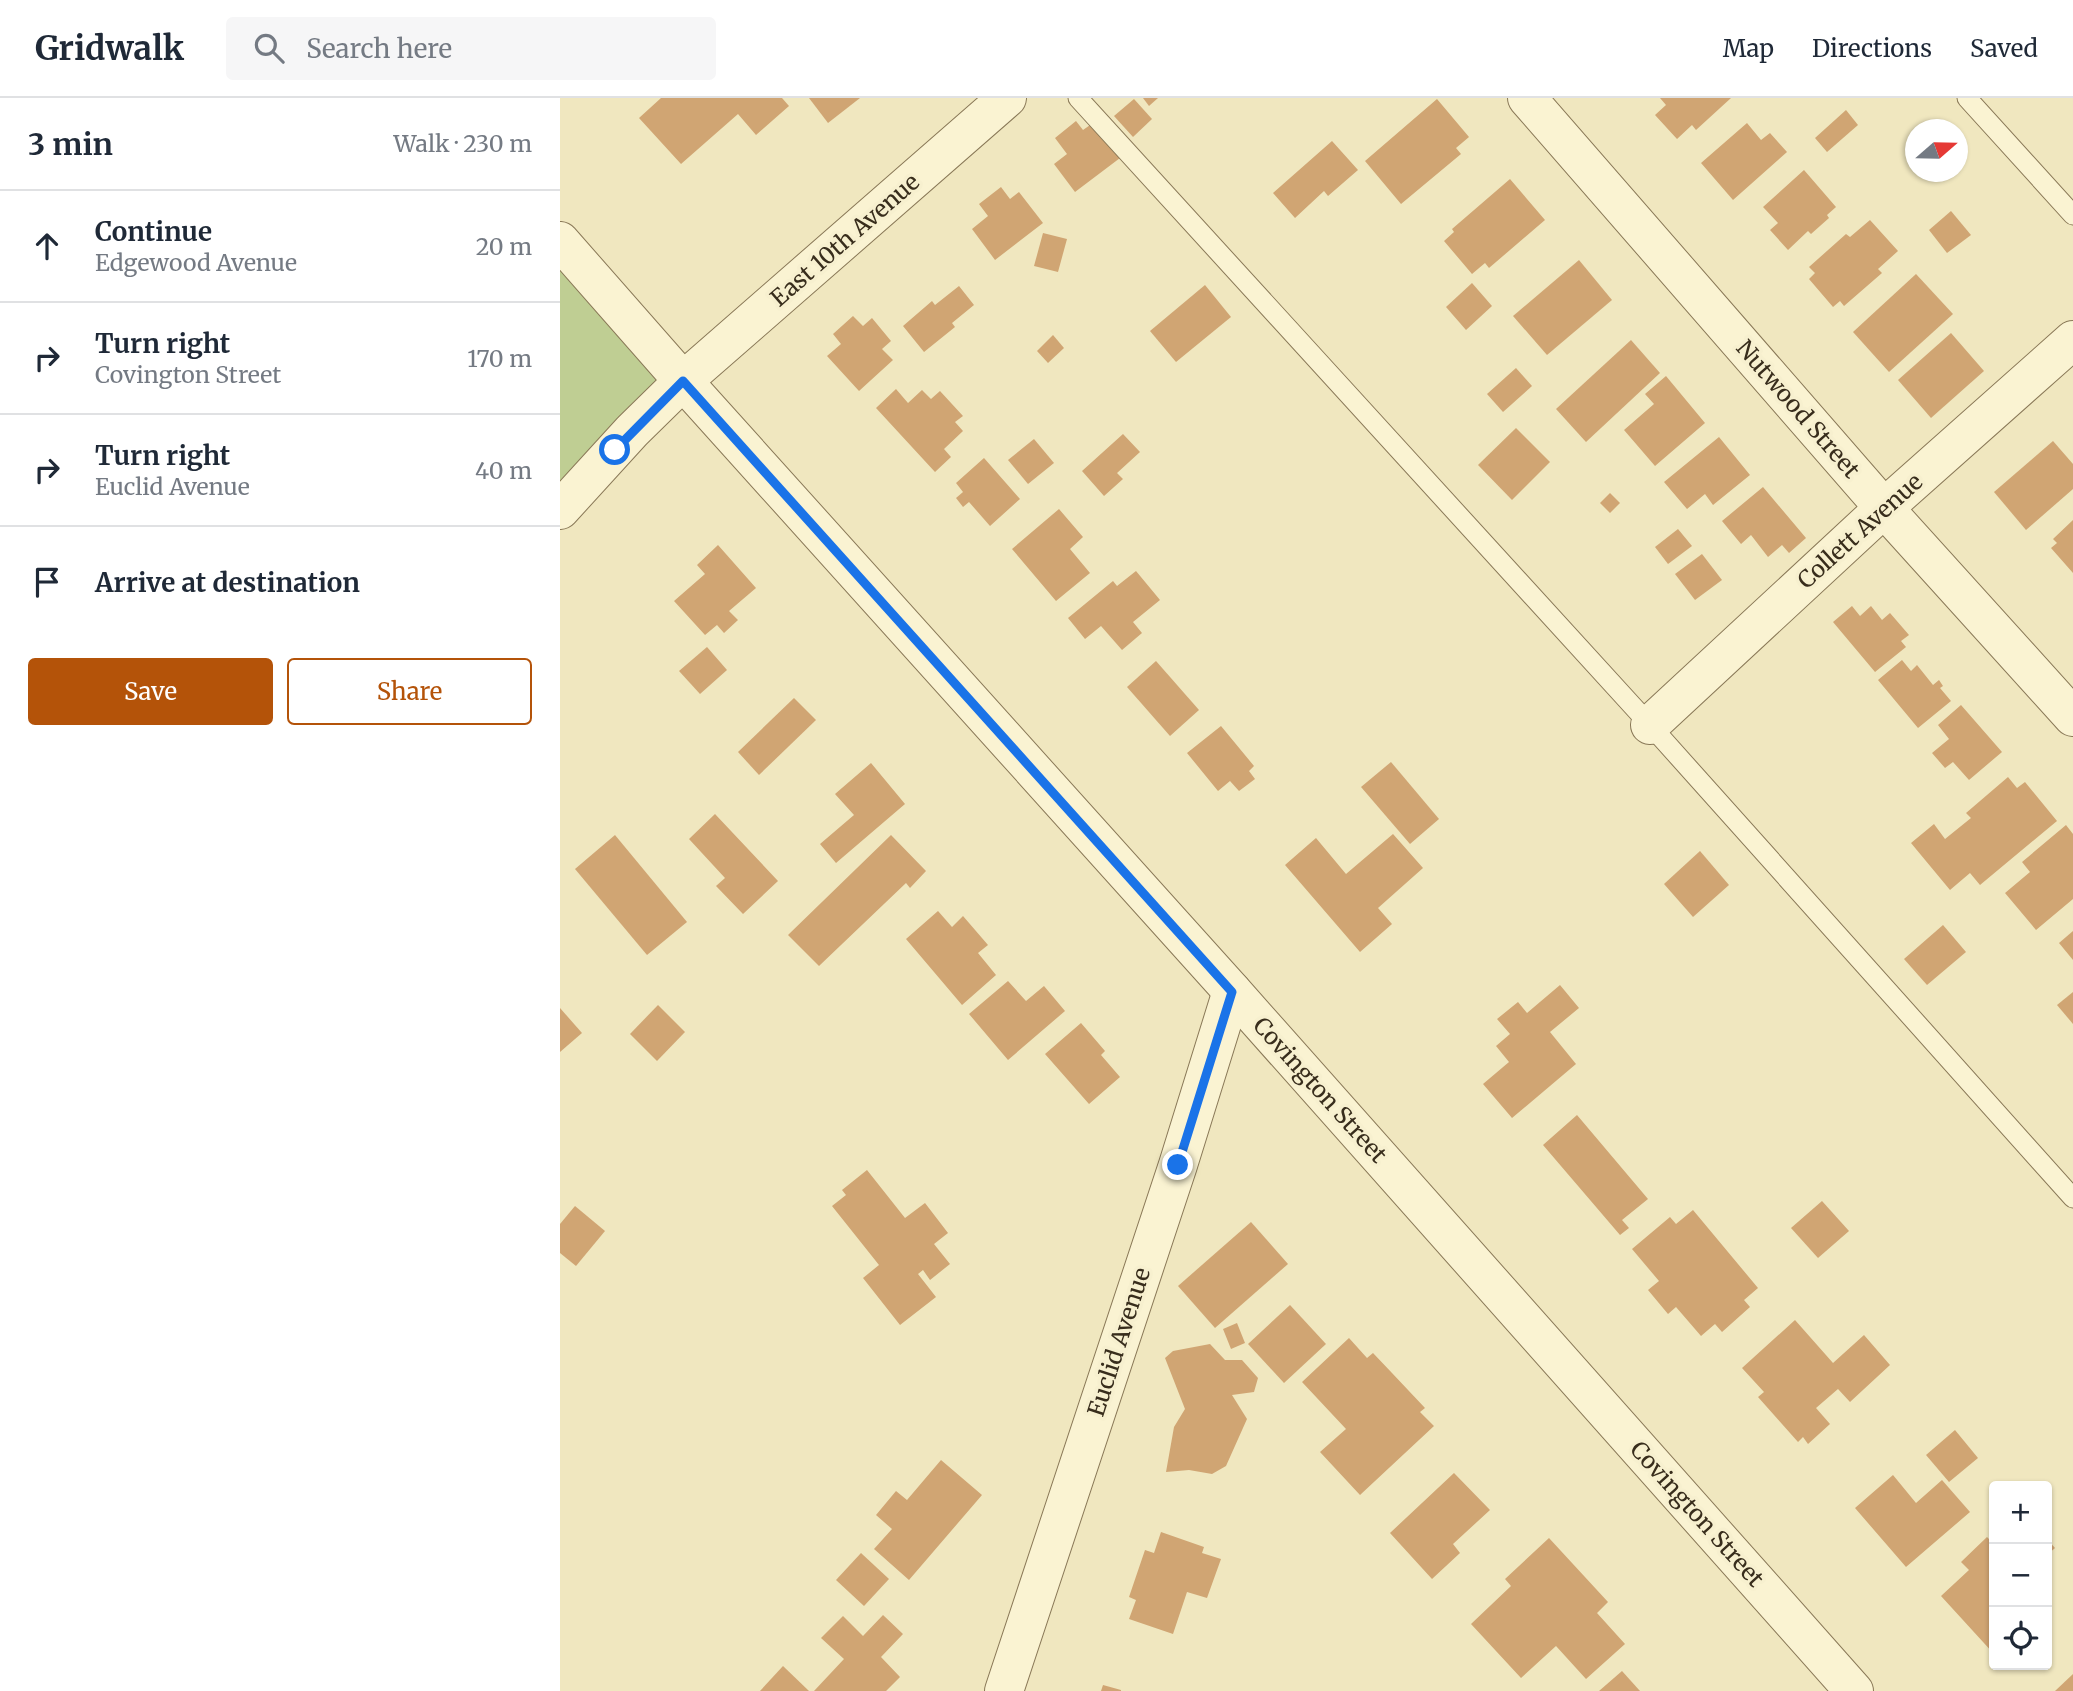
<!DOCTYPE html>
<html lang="en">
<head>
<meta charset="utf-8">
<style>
	body { margin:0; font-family:Merriweather,serif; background:#f6f6f7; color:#1f2937 }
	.controls { position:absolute; right:21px; bottom:21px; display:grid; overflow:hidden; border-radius:7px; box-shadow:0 2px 5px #0004 }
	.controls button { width:63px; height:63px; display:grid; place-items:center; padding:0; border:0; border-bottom:2px solid #e0e1e3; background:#fff; color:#1f2937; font:35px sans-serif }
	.compass { position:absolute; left:1345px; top:21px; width:63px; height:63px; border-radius:50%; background:#fff; box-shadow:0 2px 5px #0004; rotate:70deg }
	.stop { position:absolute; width:21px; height:21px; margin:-16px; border:5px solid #1a73e8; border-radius:50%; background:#fff }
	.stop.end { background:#1a73e8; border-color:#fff; box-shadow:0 2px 7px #0008 }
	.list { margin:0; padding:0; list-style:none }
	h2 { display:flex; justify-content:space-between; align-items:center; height:91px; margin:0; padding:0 28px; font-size:30px }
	h2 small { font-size:23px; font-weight:400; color:#747a83 }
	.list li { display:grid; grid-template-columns:46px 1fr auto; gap:21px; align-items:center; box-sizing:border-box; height:112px; padding:0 28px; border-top:2px solid #e0e1e3 }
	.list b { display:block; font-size:26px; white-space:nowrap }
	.list p { margin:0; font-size:23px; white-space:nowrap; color:#747a83 }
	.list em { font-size:23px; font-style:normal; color:#747a83 }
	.actions { display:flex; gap:14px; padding:21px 28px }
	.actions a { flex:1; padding:16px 0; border:2px solid #b45309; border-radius:7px; text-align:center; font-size:24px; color:#b45309 }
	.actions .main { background:#b45309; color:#fff }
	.icon { flex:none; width:38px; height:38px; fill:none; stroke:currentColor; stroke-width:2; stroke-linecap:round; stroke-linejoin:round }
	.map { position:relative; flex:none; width:1513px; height:1593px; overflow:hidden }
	header { display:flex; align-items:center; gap:42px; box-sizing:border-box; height:98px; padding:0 35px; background:#fff; border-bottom:2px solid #e0e1e3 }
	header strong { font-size:33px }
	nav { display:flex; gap:38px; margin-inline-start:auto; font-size:24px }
	.search { width:490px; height:63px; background:#f6f6f7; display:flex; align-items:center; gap:18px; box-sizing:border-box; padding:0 24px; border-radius:7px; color:#747a83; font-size:26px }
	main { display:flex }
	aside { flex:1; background:#fff }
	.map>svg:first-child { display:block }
	.green { fill:#bfce93 }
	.building { fill:#d0a573 }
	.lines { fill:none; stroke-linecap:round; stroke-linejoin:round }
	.service-casing { stroke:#897857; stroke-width:21 }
	.minor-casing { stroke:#897857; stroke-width:40 }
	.service { stroke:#faf3d2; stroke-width:19 }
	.minor { stroke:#faf3d2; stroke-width:38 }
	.route { stroke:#1a73e8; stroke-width:9 }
	.labels { text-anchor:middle; stroke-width:7; stroke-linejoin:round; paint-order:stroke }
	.street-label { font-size:23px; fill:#382d1c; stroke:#f7f0cf }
</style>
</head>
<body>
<header>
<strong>Gridwalk</strong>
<div class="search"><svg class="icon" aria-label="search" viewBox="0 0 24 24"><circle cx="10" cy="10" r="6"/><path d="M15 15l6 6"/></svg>Search here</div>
<nav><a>Map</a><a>Directions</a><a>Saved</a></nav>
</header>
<main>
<aside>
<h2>3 min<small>Walk · 230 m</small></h2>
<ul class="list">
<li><svg class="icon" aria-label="ahead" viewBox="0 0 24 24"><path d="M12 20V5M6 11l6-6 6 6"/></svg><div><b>Continue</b><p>Edgewood Avenue</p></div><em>20 m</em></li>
<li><svg class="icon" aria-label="right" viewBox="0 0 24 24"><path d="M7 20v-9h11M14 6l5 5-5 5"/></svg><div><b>Turn right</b><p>Covington Street</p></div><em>170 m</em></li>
<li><svg class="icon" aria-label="right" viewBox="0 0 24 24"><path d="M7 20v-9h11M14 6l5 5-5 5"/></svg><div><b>Turn right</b><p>Euclid Avenue</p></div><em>40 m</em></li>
<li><svg class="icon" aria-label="arrive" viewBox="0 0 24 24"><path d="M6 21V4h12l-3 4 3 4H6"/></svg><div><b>Arrive at destination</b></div></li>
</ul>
<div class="actions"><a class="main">Save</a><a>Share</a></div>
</aside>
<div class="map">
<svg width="1513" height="1593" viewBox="0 0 1513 1593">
	<rect width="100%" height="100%" fill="#f0e7bf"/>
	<!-- green -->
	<polygon class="green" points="0,144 123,283 0,415"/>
	<!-- building -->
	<g class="building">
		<polygon points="101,0 222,0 229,8 196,37 178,16 121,66 79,20"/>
		<polygon points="249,0 300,0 268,25"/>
		<polygon points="583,0 598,0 589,8"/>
		<polygon points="1100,0 1171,0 1136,32 1132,27 1117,41 1095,17 1106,7"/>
		<polygon points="574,1 592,21 573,39 554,18"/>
		<polygon points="877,1 909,39 896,50 901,56 841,106 805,63"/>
		<polygon points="1286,12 1298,27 1267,54 1255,40"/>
		<polygon points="516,23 523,32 533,25 560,60 515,94 494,66 507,56 495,40"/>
		<polygon points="1187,25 1201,42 1210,35 1227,54 1173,102 1141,65"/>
		<polygon points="772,43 798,72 768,98 764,93 735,120 713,95"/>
		<polygon points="1244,72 1276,109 1267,117 1269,120 1251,136 1248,133 1228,152 1210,132 1218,125 1203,109"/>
		<polygon points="950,81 985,122 929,170 925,165 912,176 884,143 894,134 892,131"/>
		<polygon points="441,89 450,101 459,94 483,125 435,162 412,131 428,118 419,106"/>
		<polygon points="1391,113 1411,137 1387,155 1369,132"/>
		<polygon points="1310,122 1338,153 1318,171 1322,175 1284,208 1280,203 1273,209 1249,181 1255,175 1249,169 1286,136 1290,139"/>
		<polygon points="483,135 507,141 498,174 474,168"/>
		<polygon points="1019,162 1052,202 987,257 953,218"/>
		<polygon points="1356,176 1393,216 1329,274 1293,234"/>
		<polygon points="912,185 932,208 906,232 886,209"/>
		<polygon points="645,187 671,219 616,264 590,233"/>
		<polygon points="399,188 414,207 392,225 395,229 364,254 343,228 372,203 375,207"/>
		<polygon points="293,218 303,228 312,220 331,243 322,251 333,262 299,293 267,258 281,246 273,236"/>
		<polygon points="1391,235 1424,273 1371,320 1338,282"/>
		<polygon points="493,237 504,250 488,265 477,253"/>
		<polygon points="1071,242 1100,275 1026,344 996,311"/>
		<polygon points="956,270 972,288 943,314 927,296"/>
		<polygon points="1106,278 1145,325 1095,368 1064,332 1094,306 1085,296"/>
		<polygon points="336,291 348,305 362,292 371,301 380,293 403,318 395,324 403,333 384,351 391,359 375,374 316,310"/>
		<polygon points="956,330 990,364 952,402 918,367"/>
		<polygon points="563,336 580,354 557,375 563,381 544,398 522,373"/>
		<polygon points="1159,339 1190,377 1153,407 1145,396 1127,411 1104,384"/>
		<polygon points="474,341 494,365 468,386 448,362"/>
		<polygon points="1493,343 1513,366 1513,391 1466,432 1434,394"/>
		<polygon points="424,360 460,401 430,428 409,404 403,409 396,400 403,394 396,385"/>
		<polygon points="1203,389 1246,440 1229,455 1222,447 1208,459 1191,437 1181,446 1162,423"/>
		<polygon points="1050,395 1060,405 1050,415 1040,405"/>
		<polygon points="499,411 523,439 510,451 530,475 496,503 452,451"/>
		<polygon points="1513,422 1513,475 1491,450 1497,445 1493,441"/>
		<polygon points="1118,431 1132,448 1108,466 1095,449"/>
		<polygon points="158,447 196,490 169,513 178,522 164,535 157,527 145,537 114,503 145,476 137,467"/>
		<polygon points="1142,456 1162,482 1135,502 1115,476"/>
		<polygon points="576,473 600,502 573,524 582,535 562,552 541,528 525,541 508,520 553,483 557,488"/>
		<polygon points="1292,508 1300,518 1311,508 1322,522 1330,515 1349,537 1341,543 1346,549 1315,574 1273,524"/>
		<polygon points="147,549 167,572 140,596 119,573"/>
		<polygon points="1342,562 1351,573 1357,567 1373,587 1379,582 1383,588 1380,590 1391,603 1358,630 1318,582"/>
		<polygon points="596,563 639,612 610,638 567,589"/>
		<polygon points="234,600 256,622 199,677 178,654"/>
		<polygon points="1401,607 1442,654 1409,682 1393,664 1385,670 1372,655 1389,641 1378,627"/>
		<polygon points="661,628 694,668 689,673 695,681 679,693 670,683 658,693 627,655"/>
		<polygon points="831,664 879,721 850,746 801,689"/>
		<polygon points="311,665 345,706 276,765 260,746 294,717 275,696"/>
		<polygon points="1448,679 1457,690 1465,684 1497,723 1420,787 1410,775 1390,792 1351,745 1374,726 1385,741 1411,720 1406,715"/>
		<polygon points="155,716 218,783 183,816 156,788 165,780 129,741"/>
		<polygon points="1506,727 1513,736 1513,801 1476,832 1445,795 1470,774 1462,764"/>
		<polygon points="833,736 863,770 818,810 832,826 800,854 725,767 756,740 786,776"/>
		<polygon points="55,737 127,824 87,857 15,771"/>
		<polygon points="331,737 366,773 350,790 346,785 259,868 228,837"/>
		<polygon points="1140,753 1169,787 1133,819 1104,786"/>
		<polygon points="378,813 392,829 403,818 428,847 418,855 436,877 402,907 346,841"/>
		<polygon points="1383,827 1406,854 1367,887 1344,861"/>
		<polygon points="1513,833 1513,862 1499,845"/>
		<polygon points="448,883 466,903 484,888 505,913 448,962 409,916"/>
		<polygon points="1000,887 1019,910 990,934 1016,966 952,1020 923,986 949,964 936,948 950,936 937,921 958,904 967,915"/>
		<polygon points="1513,894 1513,926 1497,907"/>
		<polygon points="98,907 125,934 97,963 70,936"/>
		<polygon points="0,910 22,935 0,954"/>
		<polygon points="521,925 545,953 541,957 560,979 529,1006 485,956"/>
		<polygon points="1017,1017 1088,1101 1062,1122 1069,1130 1060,1137 983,1047"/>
		<polygon points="307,1072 345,1120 365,1105 388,1135 374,1146 390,1166 370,1182 363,1172 358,1176 376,1199 340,1227 303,1180 319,1167 272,1108 286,1097 282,1092"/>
		<polygon points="1262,1103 1289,1133 1258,1160 1231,1130"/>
		<polygon points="15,1108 45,1133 16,1168 0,1155 0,1126"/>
		<polygon points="1133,1112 1198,1190 1184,1202 1190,1209 1162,1234 1155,1226 1141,1238 1116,1209 1108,1216 1088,1192 1099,1183 1072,1151 1110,1119 1116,1126"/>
		<polygon points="691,1124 728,1166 655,1230 618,1188"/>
		<polygon points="730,1207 766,1246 724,1285 688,1246"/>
		<polygon points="1235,1222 1273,1265 1304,1237 1330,1267 1290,1304 1278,1291 1256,1310 1270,1326 1248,1346 1243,1339 1238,1344 1198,1299 1204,1294 1182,1270"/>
		<polygon points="677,1225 685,1245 671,1251 663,1231"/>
		<polygon points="789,1240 807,1260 813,1255 832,1275 865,1310 860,1314 874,1328 800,1397 760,1354 786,1331 742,1284"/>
		<polygon points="650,1246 665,1262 682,1262 698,1280 694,1294 672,1297 687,1321 666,1368 652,1376 629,1372 606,1374 614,1329 625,1311 605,1260 613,1253"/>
		<polygon points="1395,1332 1418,1360 1389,1384 1366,1357"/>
		<polygon points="381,1362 422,1397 349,1482 314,1451 332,1431 316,1417 336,1393 347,1402"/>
		<polygon points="894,1375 930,1412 893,1446 900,1455 872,1481 830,1435"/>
		<polygon points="1333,1377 1356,1405 1382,1382 1410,1414 1346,1469 1295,1410"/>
		<polygon points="601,1434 644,1449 642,1455 661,1461 647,1500 627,1494 613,1536 569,1521 576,1502 569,1499 585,1452 594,1455"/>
		<polygon points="1427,1439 1434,1446 1434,1556 1381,1498 1409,1472 1401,1464"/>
		<polygon points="989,1440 1048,1504 1037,1515 1065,1546 1026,1581 996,1548 961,1580 911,1526 951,1488 945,1481"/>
		<polygon points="1487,1441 1495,1450 1487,1457"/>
		<polygon points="301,1455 329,1481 304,1508 276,1482"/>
		<polygon points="323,1517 343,1536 321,1559 340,1579 326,1593 254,1593 284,1561 261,1540 283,1518 303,1538"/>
		<polygon points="223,1568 249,1593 200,1593"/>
		<polygon points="1062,1573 1080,1593 1039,1593"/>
		<polygon points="1513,1576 1513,1593 1495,1593"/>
		<polygon points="543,1587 561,1592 561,1593 541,1593"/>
	</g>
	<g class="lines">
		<defs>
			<g id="service">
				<polyline points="518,0 1090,627 1513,1100"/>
				<polyline points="1407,0 1513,117"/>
			</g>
			<g id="minor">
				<polyline points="967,0 1324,410 1513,619"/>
				<polyline points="0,143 123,283 672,893 1294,1593"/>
				<polyline points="0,412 72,333 123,283 447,0"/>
				<polyline points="1090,627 1324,410 1513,242"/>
				<polyline points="444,1593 618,1067 672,893"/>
			</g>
		</defs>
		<!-- service casing -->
		<use href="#service" class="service-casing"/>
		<!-- minor casing -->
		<use href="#minor" class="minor-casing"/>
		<!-- service -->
		<use href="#service" class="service"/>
		<!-- minor -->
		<use href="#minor" class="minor"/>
	</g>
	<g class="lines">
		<!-- route -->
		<polyline class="route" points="55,352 123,283 672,894 618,1067"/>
	</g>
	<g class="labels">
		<!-- street labels -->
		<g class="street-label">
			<text transform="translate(285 142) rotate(-41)" y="8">East 10th Avenue</text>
			<text transform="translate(1238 311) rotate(49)" y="8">Nutwood Street</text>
			<text transform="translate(1300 433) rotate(-42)" y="8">Collett Avenue</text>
			<text transform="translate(760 992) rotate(48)" y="8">Covington Street</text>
			<text transform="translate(559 1244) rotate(-72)" y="8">Euclid Avenue</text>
			<text transform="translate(1137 1416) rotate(48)" y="8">Covington Street</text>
		</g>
	</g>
</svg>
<div class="controls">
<button>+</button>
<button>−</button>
<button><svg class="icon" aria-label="locate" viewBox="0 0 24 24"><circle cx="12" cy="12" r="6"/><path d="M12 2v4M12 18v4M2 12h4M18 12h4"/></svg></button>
</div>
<svg class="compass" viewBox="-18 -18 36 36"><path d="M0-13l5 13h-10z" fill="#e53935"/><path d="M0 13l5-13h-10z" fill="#747a83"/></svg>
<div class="stop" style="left:55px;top:352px"></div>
<div class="stop end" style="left:618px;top:1067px"></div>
</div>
</main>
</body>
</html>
